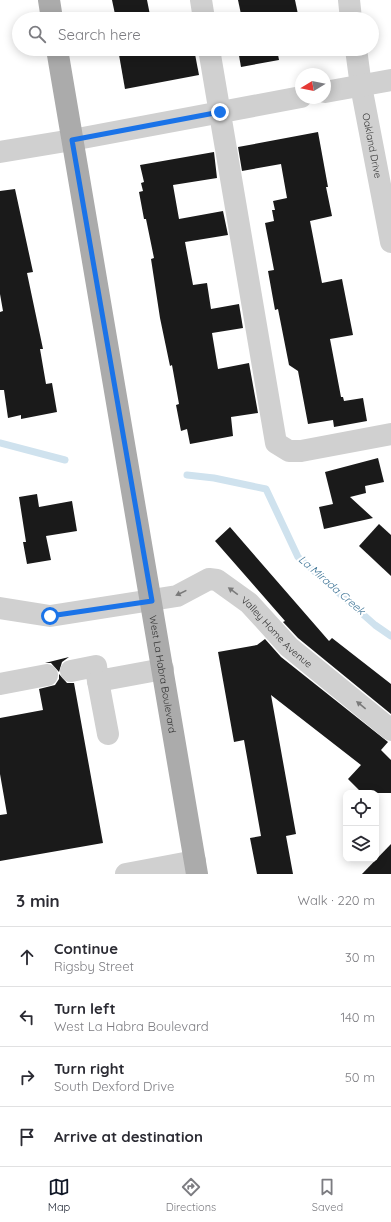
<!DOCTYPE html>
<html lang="en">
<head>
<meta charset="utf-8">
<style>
	body { margin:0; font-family:Quicksand,sans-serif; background:#f2f2f3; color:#2b2b33 }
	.controls { position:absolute; right:12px; bottom:12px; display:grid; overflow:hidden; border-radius:8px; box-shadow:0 2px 10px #0003 }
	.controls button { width:36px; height:36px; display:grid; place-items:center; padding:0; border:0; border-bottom:1px solid #e1e1e2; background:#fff; color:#2b2b33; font:20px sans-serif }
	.compass { position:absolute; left:295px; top:68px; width:36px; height:36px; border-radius:50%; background:#fff; box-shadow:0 2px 10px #0003; rotate:260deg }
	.stop { position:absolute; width:12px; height:12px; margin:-9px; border:3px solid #1a73e8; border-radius:50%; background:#fff }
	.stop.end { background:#1a73e8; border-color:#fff; box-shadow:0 1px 4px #0008 }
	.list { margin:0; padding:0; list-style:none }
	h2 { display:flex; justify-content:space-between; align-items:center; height:52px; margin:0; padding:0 16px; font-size:17px }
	h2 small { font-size:13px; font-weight:400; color:#7c7c81 }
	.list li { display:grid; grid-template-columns:26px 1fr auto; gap:12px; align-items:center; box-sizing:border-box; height:60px; padding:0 16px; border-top:1px solid #e1e1e2 }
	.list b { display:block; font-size:15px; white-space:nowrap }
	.list p { margin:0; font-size:13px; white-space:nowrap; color:#7c7c81 }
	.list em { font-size:13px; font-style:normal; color:#7c7c81 }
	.icon { flex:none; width:22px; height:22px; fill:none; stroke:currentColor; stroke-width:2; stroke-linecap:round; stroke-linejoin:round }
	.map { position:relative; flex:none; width:391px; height:874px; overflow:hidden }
	.search { position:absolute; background:#fff; box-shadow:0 2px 10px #0003; left:12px; right:12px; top:12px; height:44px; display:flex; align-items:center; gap:10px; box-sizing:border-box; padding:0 14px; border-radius:22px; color:#7c7c81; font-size:15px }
	.sheet { height:292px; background:#fff }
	nav { display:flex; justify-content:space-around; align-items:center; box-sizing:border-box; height:56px; border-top:1px solid #e1e1e2; background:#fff; font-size:11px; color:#7c7c81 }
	nav a { display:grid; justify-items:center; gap:2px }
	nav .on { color:#111827 }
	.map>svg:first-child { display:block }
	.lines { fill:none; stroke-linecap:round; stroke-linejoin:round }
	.stream { stroke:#cfe2ee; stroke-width:7 }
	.building { fill:#1a1a1a }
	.minor { stroke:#d0d0d0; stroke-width:22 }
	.major { stroke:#ababab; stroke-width:22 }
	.oneway { fill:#7a7a7a }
	.route { stroke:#1a73e8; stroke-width:5 }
	.labels { text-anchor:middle; stroke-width:4; stroke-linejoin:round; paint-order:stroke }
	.street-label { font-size:10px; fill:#333; stroke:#fff }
	.water-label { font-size:11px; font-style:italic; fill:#3f7597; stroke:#fff }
</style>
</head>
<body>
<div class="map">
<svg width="391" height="874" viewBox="0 0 391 874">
	<rect width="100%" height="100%" fill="#fff"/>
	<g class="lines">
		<!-- stream -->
		<g class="stream">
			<polyline points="0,443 65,460"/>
			<polyline points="187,475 214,478 266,489 298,557 375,625 391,636"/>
		</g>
	</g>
	<!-- building -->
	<g class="building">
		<polygon points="112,0 147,0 150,15 147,16 147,19 116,19"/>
		<polygon points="238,0 295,0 299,19 242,19"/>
		<polygon points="118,49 194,49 199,75 125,89"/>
		<polygon points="243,49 277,49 279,60 241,67 238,50"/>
		<polygon points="318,132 328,187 326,187 332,216 310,221 322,283 342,279 353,335 330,339 341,397 343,397 344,401 363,398 367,421 334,427 333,420 308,424 298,371 289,365 278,309 275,310 268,271 274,270 265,223 274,221 272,210 275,210 273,201 287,198 281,164 242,171 238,147"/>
		<polygon points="214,152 217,178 173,185 179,219 223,211 228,235 185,242 193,285 207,283 211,309 239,304 243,328 212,333 218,369 249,363 258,413 231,417 233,436 190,444 187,429 181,431 176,405 179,404 172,365 170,366 160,318 151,259 154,258 146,219 144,219 139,192 143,191 141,183 144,182 140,165"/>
		<polygon points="15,189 33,272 27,273 43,349 40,349 46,384 52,383 57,412 21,419 21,415 8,418 4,390 0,390 0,312 3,311 0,294 0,191"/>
		<polygon points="378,458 384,482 365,486 366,493 350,497 373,518 324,529 319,507 333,504 325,472"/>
		<polygon points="37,494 39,507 72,501 77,531 46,536 51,560 27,564 23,542 26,542 19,497"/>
		<polygon points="379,524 391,535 391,576 359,546"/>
		<polygon points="230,527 329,641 332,638 391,684 391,714 298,638 283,622 285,621 215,541"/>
		<polygon points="265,639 281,657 388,742 381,750 391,760 391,793 362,793 348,779 361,765 271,695 296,834 286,836 293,874 257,874 250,838 261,836 244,740 234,742 218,652 257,645"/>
		<polygon points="69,657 62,662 59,672 51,663 45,663"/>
		<polygon points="59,674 67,683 74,683 103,843 0,861 0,815 7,814 0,774 0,718 43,710 39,689 55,685 59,679"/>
		<polygon points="391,844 391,874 362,874"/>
	</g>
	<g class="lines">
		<!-- minor -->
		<g class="minor">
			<polyline points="201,0 204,19"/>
			<polyline points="349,0 351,19"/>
			<polyline points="209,49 276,443 289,451 301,451 391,434"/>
			<path id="s1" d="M 356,49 L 361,86 L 391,242"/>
			<polyline points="325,92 391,80"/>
			<polyline points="0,152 72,140 301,97"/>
			<path id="s2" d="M 0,608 L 50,616 L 177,596 L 209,579 L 217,580 L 249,603 L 289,647 L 391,730"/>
			<polyline points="71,671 96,666 98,681 163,669"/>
			<polyline points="98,681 108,734"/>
			<polyline points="0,684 47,675"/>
			<polyline points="126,874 195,861"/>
		</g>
		<!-- major -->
		<g class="major">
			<polyline points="49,0 52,19"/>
			<path id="s3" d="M 57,49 L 197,874"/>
		</g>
	</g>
	<!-- one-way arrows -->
	<defs><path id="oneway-solid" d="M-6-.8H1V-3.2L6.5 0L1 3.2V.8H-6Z"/></defs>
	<g class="oneway">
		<use href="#oneway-solid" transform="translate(233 591) rotate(-144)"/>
		<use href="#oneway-solid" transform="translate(181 593) rotate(154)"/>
		<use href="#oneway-solid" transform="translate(361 705) rotate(-141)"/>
	</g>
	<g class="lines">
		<!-- route -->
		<polyline class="route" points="50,616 152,601 72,140 220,112"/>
	</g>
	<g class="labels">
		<!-- street labels -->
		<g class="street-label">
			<text dy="4" stroke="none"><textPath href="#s1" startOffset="98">Oakland Drive</textPath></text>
			<text dy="4" stroke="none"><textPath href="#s2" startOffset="303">Valley Home Avenue</textPath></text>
			<text dy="4" stroke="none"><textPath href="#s3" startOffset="634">West La Habra Boulevard</textPath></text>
		</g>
		<!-- water labels -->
		<g class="water-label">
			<text transform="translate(332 585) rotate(41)" y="4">La Mirada Creek</text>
		</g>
	</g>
</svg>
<div class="controls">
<button><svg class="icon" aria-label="locate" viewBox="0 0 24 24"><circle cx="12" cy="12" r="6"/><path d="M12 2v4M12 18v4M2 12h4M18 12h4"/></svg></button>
<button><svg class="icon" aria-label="layers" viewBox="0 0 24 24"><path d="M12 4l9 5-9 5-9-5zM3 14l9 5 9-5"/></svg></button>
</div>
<svg class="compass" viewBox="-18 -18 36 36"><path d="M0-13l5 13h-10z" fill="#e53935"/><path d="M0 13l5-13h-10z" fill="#7c7c81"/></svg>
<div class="stop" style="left:50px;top:616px"></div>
<div class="stop end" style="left:220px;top:112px"></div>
<div class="search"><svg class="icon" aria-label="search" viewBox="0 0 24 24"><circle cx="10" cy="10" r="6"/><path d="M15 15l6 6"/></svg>Search here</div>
</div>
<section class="sheet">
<h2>3 min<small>Walk · 220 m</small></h2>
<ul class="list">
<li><svg class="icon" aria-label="ahead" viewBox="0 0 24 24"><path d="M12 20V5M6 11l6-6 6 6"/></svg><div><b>Continue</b><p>Rigsby Street</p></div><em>30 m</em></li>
<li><svg class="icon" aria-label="left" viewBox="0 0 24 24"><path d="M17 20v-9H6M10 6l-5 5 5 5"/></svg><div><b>Turn left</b><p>West La Habra Boulevard</p></div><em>140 m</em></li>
<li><svg class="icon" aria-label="right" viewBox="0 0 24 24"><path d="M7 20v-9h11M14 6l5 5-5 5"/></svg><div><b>Turn right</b><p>South Dexford Drive</p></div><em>50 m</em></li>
<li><svg class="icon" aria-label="arrive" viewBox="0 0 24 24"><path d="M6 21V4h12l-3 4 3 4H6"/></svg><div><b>Arrive at destination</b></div></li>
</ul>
</section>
<nav>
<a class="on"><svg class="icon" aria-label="map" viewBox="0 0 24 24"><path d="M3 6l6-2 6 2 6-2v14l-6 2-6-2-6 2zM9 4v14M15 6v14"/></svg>Map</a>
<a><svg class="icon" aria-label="directions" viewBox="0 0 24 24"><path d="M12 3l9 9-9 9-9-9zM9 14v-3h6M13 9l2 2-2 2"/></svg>Directions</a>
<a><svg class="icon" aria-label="saved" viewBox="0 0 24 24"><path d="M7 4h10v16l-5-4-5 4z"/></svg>Saved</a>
</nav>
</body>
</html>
